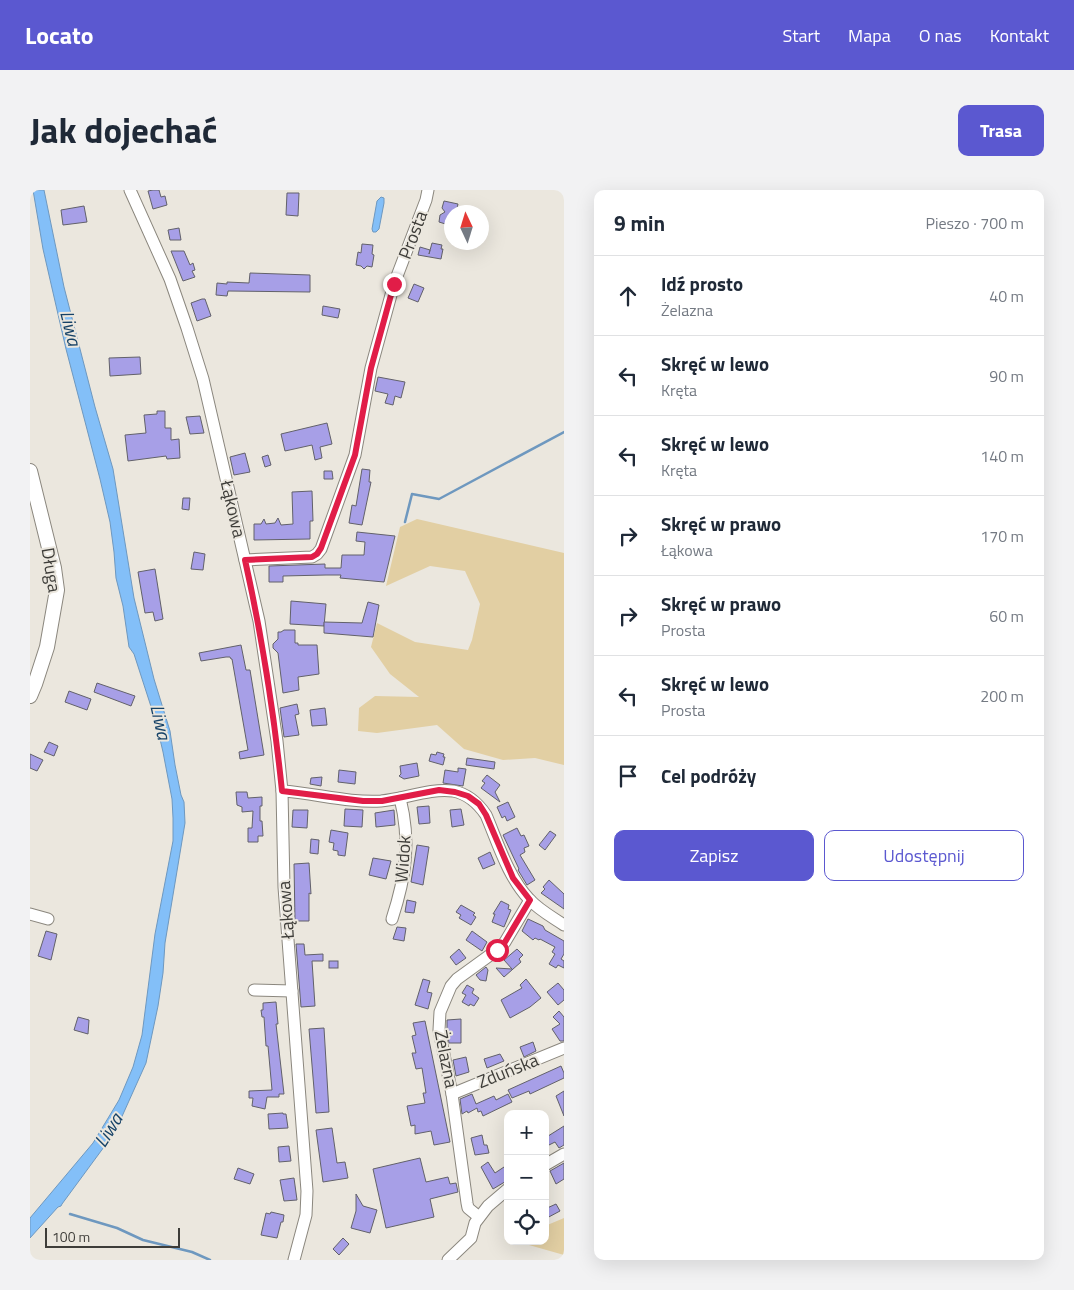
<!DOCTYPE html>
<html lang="pl">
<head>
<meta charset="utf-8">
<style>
	body { margin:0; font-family:"Titillium Web",sans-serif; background:#f2f2f3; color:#1f2937 }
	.controls { position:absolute; right:15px; bottom:15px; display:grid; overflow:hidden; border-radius:10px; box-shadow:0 5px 20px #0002 }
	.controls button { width:45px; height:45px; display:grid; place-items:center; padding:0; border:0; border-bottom:1px solid #e0e1e3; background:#fff; color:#1f2937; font:25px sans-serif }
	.compass { position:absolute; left:414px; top:15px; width:45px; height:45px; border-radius:50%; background:#fff; box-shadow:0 5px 20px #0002; rotate:356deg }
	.scale { position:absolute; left:15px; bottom:12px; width:135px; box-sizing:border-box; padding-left:5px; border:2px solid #3e3d39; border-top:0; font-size:14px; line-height:18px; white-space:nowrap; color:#3e3d39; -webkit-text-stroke:4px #ebe7de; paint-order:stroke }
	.stop { position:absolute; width:15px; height:15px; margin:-11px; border:4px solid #e11d48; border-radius:50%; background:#fff }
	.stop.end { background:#e11d48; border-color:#fff; box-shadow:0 1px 5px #0008 }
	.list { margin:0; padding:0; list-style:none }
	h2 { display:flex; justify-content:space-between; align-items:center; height:65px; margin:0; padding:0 20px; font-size:21px }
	h2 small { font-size:16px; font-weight:400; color:#747a83 }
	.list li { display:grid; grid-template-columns:32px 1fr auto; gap:15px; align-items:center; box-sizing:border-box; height:80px; padding:0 20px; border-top:1px solid #e0e1e3 }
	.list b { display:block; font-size:19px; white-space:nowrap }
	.list p { margin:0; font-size:16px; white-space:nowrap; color:#747a83 }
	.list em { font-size:16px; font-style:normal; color:#747a83 }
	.actions { display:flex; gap:10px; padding:15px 20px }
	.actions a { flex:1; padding:11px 0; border:1px solid #5b58d0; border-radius:10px; text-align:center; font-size:18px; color:#5b58d0 }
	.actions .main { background:#5b58d0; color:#fff }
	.icon { flex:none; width:28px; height:28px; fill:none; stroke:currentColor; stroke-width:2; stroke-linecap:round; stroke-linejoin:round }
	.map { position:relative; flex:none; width:534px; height:1070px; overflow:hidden; border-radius:10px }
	header { display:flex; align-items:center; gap:30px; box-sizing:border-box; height:70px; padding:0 25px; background:#5b58d0; color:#fff }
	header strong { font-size:24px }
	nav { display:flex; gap:28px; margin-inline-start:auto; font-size:18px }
	.intro { display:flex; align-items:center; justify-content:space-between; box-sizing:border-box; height:120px; padding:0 30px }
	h1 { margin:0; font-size:35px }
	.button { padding:12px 22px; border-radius:10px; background:#5b58d0; color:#fff; font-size:18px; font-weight:700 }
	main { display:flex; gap:30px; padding:0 30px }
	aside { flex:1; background:#fff; border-radius:10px; box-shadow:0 5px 20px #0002 }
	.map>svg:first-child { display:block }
	.green { fill:#e2cfa3 }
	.water { fill:#83bff8; stroke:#6e98bf }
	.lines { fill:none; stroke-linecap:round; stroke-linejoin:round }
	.stream { stroke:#6e98bf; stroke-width:2.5 }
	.building { fill:#a79fe7; stroke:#62616a }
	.minor-casing { stroke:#8b877e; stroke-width:13 }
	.tertiary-casing { stroke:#8b877e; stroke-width:16 }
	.minor { stroke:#fff; stroke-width:11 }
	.tertiary { stroke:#fff; stroke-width:14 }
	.route { stroke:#e11d48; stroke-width:6 }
	.labels { text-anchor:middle; stroke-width:4; stroke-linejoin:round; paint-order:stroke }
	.street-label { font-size:18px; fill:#3e3d39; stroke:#ebe7de }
	.water-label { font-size:19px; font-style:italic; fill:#164267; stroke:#ebe7de }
</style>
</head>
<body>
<header>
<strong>Locato</strong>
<nav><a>Start</a><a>Mapa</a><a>O nas</a><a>Kontakt</a></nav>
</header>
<div class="intro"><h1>Jak dojechać</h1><a class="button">Trasa</a></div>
<main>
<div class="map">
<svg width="534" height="1070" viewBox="0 0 534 1070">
	<rect width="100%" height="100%" fill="#ebe7de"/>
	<!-- green -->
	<g class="green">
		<polygon points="387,329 534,363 534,575 505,568 473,570 434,559 407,535 347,543 328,541 329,518 345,506 389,507 360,484 341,457 347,433 385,452 438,460 442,450 450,414 435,381 400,376 356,396 370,337"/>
		<polygon points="534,1028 534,1065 499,1055 494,1051 515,1051 515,1036"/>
	</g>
	<!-- water -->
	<g class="water">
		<polygon points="3,0 14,0 34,97 65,217 83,279 104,408 124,489 140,541 145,575 151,605 154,612 155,633 135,753 133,783 128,816 116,873 85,942 32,1014 31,1016 28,1017 0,1048 0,1028 63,953 89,910 103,877 112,845 125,744 143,651 143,628 142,609 133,562 126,532 104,464 99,457 93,416 86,388 84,362 80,332 70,289 36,159 13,59"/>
		<polygon points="351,7 354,8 354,13 349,39 346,42 343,42 342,39 347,11"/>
	</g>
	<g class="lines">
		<!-- stream -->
		<g class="stream">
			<polyline points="375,332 382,304 409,309 534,242"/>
			<polyline points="40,1024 87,1038 113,1050 162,1062 180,1070"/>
		</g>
	</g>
	<!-- building -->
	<g class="building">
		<polygon points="123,0 129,0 131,7 135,6 137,15 123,19 118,1"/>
		<polygon points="257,3 269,3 268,26 256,25"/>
		<polygon points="414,11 428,14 426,22 422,22 422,36 409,32 410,25 415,22 412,18"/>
		<polygon points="54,16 57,32 33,35 31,20"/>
		<polygon points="149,38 151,50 140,50 138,40"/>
		<polygon points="402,53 412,55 411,59 413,59 411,69 388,65 390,57 400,60 399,64"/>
		<polygon points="332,54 343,55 342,64 344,65 342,77 337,76 334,79 331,76 326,75 328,62 331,63"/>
		<polygon points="141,61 154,61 160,75 163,73 165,80 162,81 165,87 153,91"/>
		<polygon points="220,83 280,85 280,102 198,101 197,106 186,105 187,93 197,94 197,92 219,93"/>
		<polygon points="384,94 394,98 388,112 378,108"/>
		<polygon points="172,109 175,109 181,126 167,131 161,113"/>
		<polygon points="293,116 310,119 308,128 292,125"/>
		<polygon points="110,167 111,184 80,186 79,168"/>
		<polygon points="348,187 375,192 371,208 365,206 363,215 355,213 358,204 345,201"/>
		<polygon points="127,221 135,221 135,238 141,238 141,250 149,249 150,268 137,269 136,266 98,271 95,245 116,243 114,225 127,224"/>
		<polygon points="170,226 174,243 160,244 156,227"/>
		<polygon points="297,233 302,254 290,257 292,268 285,270 282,255 255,261 251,244"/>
		<polygon points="215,263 220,282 204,285 200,267"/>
		<polygon points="238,265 241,275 235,277 232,267"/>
		<polygon points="332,279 340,280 339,292 341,292 332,335 319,333 322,315 326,316"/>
		<polygon points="294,281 302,281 303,289 294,289"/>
		<polygon points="282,301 283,331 280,331 280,349 224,350 224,334 231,334 234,329 236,334 245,333 248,328 251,335 263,334 262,302"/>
		<polygon points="153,308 160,308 159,320 152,319"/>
		<polygon points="327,342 365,346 354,392 310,388 311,385 296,385 253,386 253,392 239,392 239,376 295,374 295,378 311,378 312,365 334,365 335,352 326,351"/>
		<polygon points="164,362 175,364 173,380 161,379"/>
		<polygon points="125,379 133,429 125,431 123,422 115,423 108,382"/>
		<polygon points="261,411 296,414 294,436 260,434"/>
		<polygon points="338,412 349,415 343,447 294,443 294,432 332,433"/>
		<polygon points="254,440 265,440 265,453 268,453 268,455 287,455 289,484 268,487 269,500 253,503 248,463 243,458 243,454 248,449 248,442 251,442"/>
		<polygon points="211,455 216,480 220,480 234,565 210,569 209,562 218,560 202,469 201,469 200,467 196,467 171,471 169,463"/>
		<polygon points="67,493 105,506 101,516 64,502"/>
		<polygon points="39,501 61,509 57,520 35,512"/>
		<polygon points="267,514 269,524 265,525 269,545 254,547 250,518"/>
		<polygon points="295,518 297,535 282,536 280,520"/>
		<polygon points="19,552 28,556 24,566 14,562"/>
		<polygon points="407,562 414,564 413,567 415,567 413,575 399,571 401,564 406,565"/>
		<polygon points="0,564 13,570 7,581 0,578"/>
		<polygon points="437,568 465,572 464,579 436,575"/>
		<polygon points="387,573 389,586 374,589 369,586 371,584 370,576"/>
		<polygon points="428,578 436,579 433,596 413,593 415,580 428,582"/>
		<polygon points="309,580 326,582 325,594 308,592"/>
		<polygon points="457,585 470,595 465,602 470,612 451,598 455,593 452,591"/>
		<polygon points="292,587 291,596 280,594 281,588"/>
		<polygon points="206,602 217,602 218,608 232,607 232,616 230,616 230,631 232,631 233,646 228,646 228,652 218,652 218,638 222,638 223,621 212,622 212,617 207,615"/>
		<polygon points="478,612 485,627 477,631 475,626 472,628 467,617"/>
		<polygon points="399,616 400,633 389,634 387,617"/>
		<polygon points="315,619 333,620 332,637 314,636"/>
		<polygon points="431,619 434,635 422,637 420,620"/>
		<polygon points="263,620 278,620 277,638 262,637"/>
		<polygon points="364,620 365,635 346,637 345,623"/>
		<polygon points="487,638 491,646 494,645 499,656 494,658 495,662 490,665 505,690 497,695 488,680 489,679 473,645"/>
		<polygon points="301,640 318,643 315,666 308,665 308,661 303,660 304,653 299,652"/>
		<polygon points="520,641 526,645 515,660 509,655"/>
		<polygon points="281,649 289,650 288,664 280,663"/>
		<polygon points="387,655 399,657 393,695 381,692"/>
		<polygon points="460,662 465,674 453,679 448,668"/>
		<polygon points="343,668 361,671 356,689 339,685"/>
		<polygon points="279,673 281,704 279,703 279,731 265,731 264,674"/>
		<polygon points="519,690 534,704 534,719 511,703 515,699 513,697"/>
		<polygon points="377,710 386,712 384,723 375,722"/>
		<polygon points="471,711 479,715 478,719 481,720 474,737 462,732 465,724 463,724"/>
		<polygon points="431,715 445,723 443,725 446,727 441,735 429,728 431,725 426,722"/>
		<polygon points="498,729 513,736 515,740 534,751 534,764 531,769 534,771 534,778 528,775 526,778 519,774 525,764 522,762 525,757 510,749 509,750 505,748 503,750 492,741"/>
		<polygon points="367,737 376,738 374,751 363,749"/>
		<polygon points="16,741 27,744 21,770 8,766"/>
		<polygon points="442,741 457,752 452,761 436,750"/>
		<polygon points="266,754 274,754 275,765 293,764 293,771 282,771 285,816 271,817"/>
		<polygon points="429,759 436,768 426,775 420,767"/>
		<polygon points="487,759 493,765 489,769 491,772 474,787 466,778 482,779 474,770"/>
		<rect x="299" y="771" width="9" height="7"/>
		<polygon points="456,777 458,780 456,791 450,790 446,785"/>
		<polygon points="393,789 400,791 397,802 402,803 398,819 385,815"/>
		<polygon points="496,789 511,808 500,817 480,828 471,810 492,798 490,795"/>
		<polygon points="528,793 534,800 534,810 528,815 517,802"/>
		<polygon points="437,795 444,799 442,803 449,808 444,816 440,814 439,816 432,812 436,805 432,803"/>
		<polygon points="246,812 248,834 246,834 254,904 249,904 249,907 237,907 235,919 222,916 223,908 219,908 219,901 242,900 238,856 236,856 234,827 232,827 231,820 233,820 233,813"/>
		<polygon points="529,821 534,827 534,851 530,851 522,839 530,834 523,827"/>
		<polygon points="48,827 59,830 58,844 44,840"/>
		<polygon points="431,829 431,853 419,853 417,839 417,830"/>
		<polygon points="395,831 420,952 404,955 401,941 385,944 385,935 381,936 377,916 395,913 393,903 396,903 392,878 386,879 382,863 386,863 382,846 386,845 383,833"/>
		<polygon points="294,838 299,922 286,923 279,839"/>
		<polygon points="503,852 506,861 494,867 490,857"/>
		<polygon points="470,864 474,871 457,878 454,869"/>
		<polygon points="436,867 439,882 426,886 423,870"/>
		<polygon points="531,876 534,883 534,888 500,904 499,901 482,908 478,900"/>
		<polygon points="534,901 534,926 526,906"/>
		<polygon points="442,904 446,914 464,906 466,910 478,904 482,912 453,926 451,921 448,922 447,918 438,923 437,921 432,924 430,909"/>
		<polygon points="253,923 253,924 256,924 258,938 239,939 238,924"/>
		<polygon points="534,936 534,955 529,958 525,952 515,957 515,948"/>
		<polygon points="302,938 307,973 315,972 318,988 293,992 286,940"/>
		<polygon points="452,945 454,955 457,955 459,963 445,965 441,948"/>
		<polygon points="259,956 261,971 249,972 248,957"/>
		<polygon points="390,968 396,992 418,987 420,994 426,993 428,1002 400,1009 404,1027 356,1038 343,979"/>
		<polygon points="458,972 465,983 474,977 478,984 478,990 463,999 451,977"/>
		<polygon points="534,973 534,989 526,994 520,981"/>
		<polygon points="208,978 224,984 220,994 204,989"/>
		<polygon points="264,988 267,1010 254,1011 250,990"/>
		<polygon points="326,1004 333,1016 347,1020 340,1043 321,1038 326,1021"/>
		<polygon points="526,1014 530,1021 515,1029 515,1019"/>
		<polygon points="241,1022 254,1025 253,1032 251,1032 247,1048 231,1045 236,1023 240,1024"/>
		<polygon points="313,1048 319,1054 309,1065 303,1059"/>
	</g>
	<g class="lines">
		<defs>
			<g id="minor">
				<polyline points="100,0 140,89 157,138 173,189 229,431 247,551 252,601 254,697 277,1001 276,1025 264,1070"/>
				<polyline points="215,370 282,367 287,364 291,359 325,265 341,178 364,94 396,10 398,0"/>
				<path d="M 252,601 C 285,603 318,613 351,611 C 375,609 399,598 423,601 C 438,604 448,613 456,625 C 468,653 478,687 499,709 C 509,720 522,727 534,735"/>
				<polyline points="0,724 18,729"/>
				<path d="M 362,729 C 376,686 381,652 370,608"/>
				<polyline points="224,800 262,801"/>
				<polyline points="422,904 534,858"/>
				<polyline points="515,975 534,964"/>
				<polyline points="449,1027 438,1018 437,1013 422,904 409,840 410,822 421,796 427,789 467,760 475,752 500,710"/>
				<polyline points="418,1070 441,1048 445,1033 458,1016 478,999"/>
			</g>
			<polyline id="tertiary" points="0,281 24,378 27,400 17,457 5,494 0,506"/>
		</defs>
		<!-- minor casing -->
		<use href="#minor" class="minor-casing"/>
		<!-- tertiary casing -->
		<use href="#tertiary" class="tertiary-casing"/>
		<!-- minor -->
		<use href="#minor" class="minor"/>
		<!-- tertiary -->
		<use href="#tertiary" class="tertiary"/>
	</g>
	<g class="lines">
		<!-- route -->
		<path class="route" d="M 364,94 L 341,178 L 325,265 L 291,358 L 287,364 L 282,367 L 215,370 C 232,446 244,524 252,601 L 333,611 L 352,611 L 409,600 L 425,602 L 438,606 L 449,614 L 456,625 L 483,688 L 500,710 L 475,752 L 467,760"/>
	</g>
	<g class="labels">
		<!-- street labels -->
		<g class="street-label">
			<text transform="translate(383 45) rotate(-69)" y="6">Prosta</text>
			<text transform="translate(203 319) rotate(77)" y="6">Łąkowa</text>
			<text transform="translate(21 380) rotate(81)" y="6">Długa</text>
			<text transform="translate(373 669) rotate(-86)" y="6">Widok</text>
			<text transform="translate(256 720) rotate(-94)" y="6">Łąkowa</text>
			<text transform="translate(416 869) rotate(79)" y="6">Żelazna</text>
			<text transform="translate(478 881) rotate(-22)" y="6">Zduńska</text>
		</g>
		<!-- water labels -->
		<g class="water-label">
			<text transform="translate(41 138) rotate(76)" y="7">Liwa</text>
			<text transform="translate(131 532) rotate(77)" y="7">Liwa</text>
			<text transform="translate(78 940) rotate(-58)" y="7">Liwa</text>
		</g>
	</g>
</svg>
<div class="controls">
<button>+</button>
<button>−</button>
<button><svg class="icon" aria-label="locate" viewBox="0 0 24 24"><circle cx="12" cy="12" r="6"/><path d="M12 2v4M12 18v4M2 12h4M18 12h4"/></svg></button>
</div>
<svg class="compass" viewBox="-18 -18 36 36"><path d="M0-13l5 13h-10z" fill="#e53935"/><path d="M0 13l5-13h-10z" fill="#747a83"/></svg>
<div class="scale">100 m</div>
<div class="stop" style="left:467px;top:760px"></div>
<div class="stop end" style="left:364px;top:94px"></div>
</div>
<aside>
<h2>9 min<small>Pieszo · 700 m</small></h2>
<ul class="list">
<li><svg class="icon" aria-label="ahead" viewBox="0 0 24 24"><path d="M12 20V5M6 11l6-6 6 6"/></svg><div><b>Idź prosto</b><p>Żelazna</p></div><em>40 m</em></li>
<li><svg class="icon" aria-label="left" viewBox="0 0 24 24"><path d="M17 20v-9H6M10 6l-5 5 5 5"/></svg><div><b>Skręć w lewo</b><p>Kręta</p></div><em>90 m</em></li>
<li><svg class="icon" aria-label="left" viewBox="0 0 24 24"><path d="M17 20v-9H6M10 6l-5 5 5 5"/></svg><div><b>Skręć w lewo</b><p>Kręta</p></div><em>140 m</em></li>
<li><svg class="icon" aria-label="right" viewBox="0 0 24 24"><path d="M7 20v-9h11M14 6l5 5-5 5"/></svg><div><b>Skręć w prawo</b><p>Łąkowa</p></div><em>170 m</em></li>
<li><svg class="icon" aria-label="right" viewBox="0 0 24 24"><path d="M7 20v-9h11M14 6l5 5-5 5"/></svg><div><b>Skręć w prawo</b><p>Prosta</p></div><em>60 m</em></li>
<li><svg class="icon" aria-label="left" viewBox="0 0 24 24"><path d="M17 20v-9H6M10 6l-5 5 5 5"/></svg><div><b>Skręć w lewo</b><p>Prosta</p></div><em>200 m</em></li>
<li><svg class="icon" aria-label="arrive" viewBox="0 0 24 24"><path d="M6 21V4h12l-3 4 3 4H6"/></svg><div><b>Cel podróży</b></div></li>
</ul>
<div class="actions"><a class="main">Zapisz</a><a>Udostępnij</a></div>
</aside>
</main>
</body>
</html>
